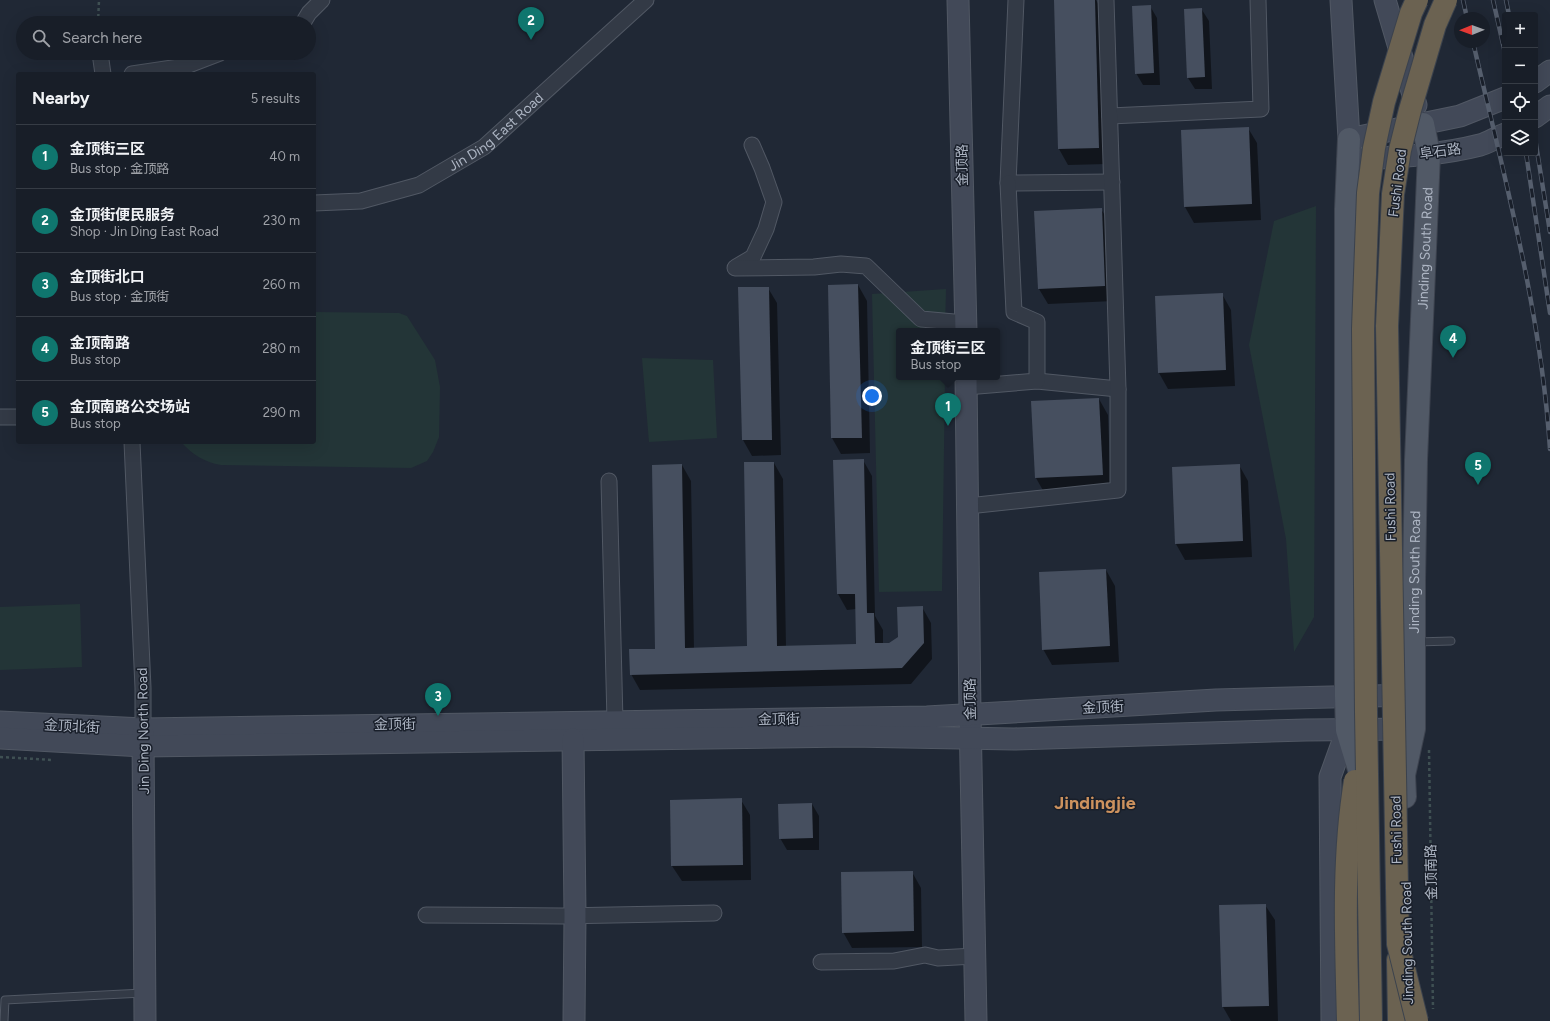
<!DOCTYPE html>
<html lang="en">
<head>
<meta charset="utf-8">
<style>
	body { margin:0; font-family:Figtree,"Noto Sans SC",sans-serif; background:#212730; color:#f1f3f6 }
	.controls { position:absolute; right:12px; top:12px; display:grid; overflow:hidden; border-radius:4px; box-shadow:0 4px 16px #0002 }
	.controls button { width:36px; height:36px; display:grid; place-items:center; padding:0; border:0; border-bottom:1px solid #363c45; background:#181e28; color:#f1f3f6; font:20px sans-serif }
	.compass { position:absolute; left:1454px; top:12px; width:36px; height:36px; border-radius:50%; background:#181e28; box-shadow:0 4px 16px #0002; rotate:269deg }
	.you { position:absolute; left:872px; top:396px; width:14px; height:14px; margin:-10px; border:3px solid #fff; border-radius:50%; background:#1a73e8; box-shadow:0 0 0 6px #1a73e833 }
	.badge { display:grid; place-items:center; width:26px; height:26px; border-radius:50%; background:#0f766e; color:#fff; font-size:13px; font-weight:700 }
	.pin { position:absolute; translate:-50% -33px; filter:drop-shadow(0 1px 2px #0008) }
	.pin::after { content:''; position:absolute; top:21px; width:14px; height:12px; background:inherit; clip-path:polygon(0 0,100% 0,50% 100%) }
	.popup { position:absolute; left:896px; top:328px; width:104px; height:52px; box-sizing:border-box; display:grid; place-content:center; border-radius:4px; background:#181e28; filter:drop-shadow(0 1px 3px #0005); font-size:13px; white-space:nowrap; color:#9fa2a8 }
	.popup b { font-size:15px; color:#f1f3f6 }
	.popup::after { content:''; position:absolute; left:50%; top:100%; margin-left:-8px; border:8px solid transparent; border-top-color:#181e28 }
	.list { margin:0; padding:0; list-style:none }
	h2 { display:flex; justify-content:space-between; align-items:center; height:52px; margin:0; padding:0 16px; font-size:17px }
	h2 small { font-size:13px; font-weight:400; color:#9fa2a8 }
	.list li { display:grid; grid-template-columns:26px 1fr auto; gap:12px; align-items:center; box-sizing:border-box; height:64px; padding:0 16px; border-top:1px solid #363c45 }
	.list b { display:block; font-size:15px; white-space:nowrap }
	.list p { margin:0; font-size:13px; white-space:nowrap; color:#9fa2a8 }
	.list em { font-size:13px; font-style:normal; color:#9fa2a8 }
	.icon { flex:none; width:22px; height:22px; fill:none; stroke:currentColor; stroke-width:2; stroke-linecap:round; stroke-linejoin:round }
	.map { position:relative; flex:none; width:1550px; height:1021px; overflow:hidden }
	.search { position:absolute; background:#181e28; box-shadow:0 4px 16px #0002; left:16px; top:16px; width:300px; height:44px; display:flex; align-items:center; gap:10px; box-sizing:border-box; padding:0 14px; border-radius:22px; color:#9fa2a8; font-size:15px }
	.panel { position:absolute; background:#181e28; box-shadow:0 4px 16px #0002; left:16px; top:72px; width:300px; height:372px; border-radius:4px }
	.map>svg:first-child { display:block }
	.green { fill:#233537 }
	.shadow { fill:#0007 }
	.building { fill:#464f5f }
	.lines { fill:none; stroke-linecap:round; stroke-linejoin:round }
	.lane-casing { stroke:#515864; stroke-width:9 }
	.street-casing { stroke:#515864; stroke-width:17 }
	.secondary-casing { stroke:#515864; stroke-width:23 }
	.primary-casing { stroke:#3d434f; stroke-width:24 }
	.highway-casing { stroke:#3b424d; stroke-width:24 }
	.path { stroke:#3f5053; stroke-width:2.5; stroke-dasharray:3 3; stroke-linecap:butt }
	.lane { stroke:#333a46; stroke-width:7 }
	.street { stroke:#333a46; stroke-width:15 }
	.secondary { stroke:#424958; stroke-width:21 }
	.primary { stroke:#515966; stroke-width:22 }
	.highway { stroke:#6b6251; stroke-width:22 }
	.rail-casing { stroke:#555e6d; stroke-width:4.5 }
	.rail { stroke:#191f2a; stroke-width:3; stroke-dasharray:9; stroke-linecap:butt }
	.highway-bridge-casing { stroke:#3b424d; stroke-width:24; stroke-linecap:butt }
	.highway-bridge { stroke:#6b6251; stroke-width:22 }
	.labels { text-anchor:middle; stroke-width:3; stroke-linejoin:round; paint-order:stroke }
	.street-label { font-size:14px; fill:#adb5c3; stroke:#191f2a }
	.district-label { font-size:18px; font-weight:bold; fill:#cd925e; stroke:#191f2a }
</style>
</head>
<body>
<div class="map">
<svg width="1550" height="1021" viewBox="0 0 1550 1021">
	<rect width="100%" height="100%" fill="#202835"/>
	<!-- green -->
	<g class="green">
		<polygon points="1316,206 1314,617 1294,652 1286,539 1249,345 1274,221"/>
		<polygon points="946,289 945,331 899,331 899,377 945,377 942,591 879,592 872,294"/>
		<path d="M 314,312 L 399,313 L 407,316 L 435,360 L 440,387 L 439,437 L 433,452 L 427,461 L 411,468 L 221,465 C 204,462 193,455 181,442 L 314,442 Z"/>
		<polygon points="642,358 713,360 717,438 649,442"/>
		<polygon points="80,604 82,667 0,670 0,607"/>
	</g>
	<!-- shadow -->
	<g class="shadow">
		<polygon points="1055,0 1096,0 1104,14 1107,164 1068,165 1059,149"/>
		<polygon points="1150,6 1157,18 1160,85 1143,85 1136,73"/>
		<polygon points="1202,10 1209,21 1212,89 1195,89 1188,78"/>
		<polygon points="1248,128 1257,143 1261,220 1194,223 1185,207"/>
		<polygon points="1101,209 1111,225 1114,301 1048,304 1039,289"/>
		<polygon points="858,285 867,301 870,453 841,454 832,438"/>
		<polygon points="739,288 768,288 777,303 781,455 752,456 743,440"/>
		<polygon points="1222,294 1231,310 1235,386 1168,389 1159,373"/>
		<polygon points="1099,399 1108,415 1111,491 1045,494 1036,478"/>
		<polygon points="863,460 872,476 875,616 883,630 883,644 890,644 899,637 922,607 931,623 932,659 911,684 640,690 631,674 656,650 682,465 691,481 694,649 748,647 774,463 783,479 786,647 857,645 856,609 847,610 838,594"/>
		<polygon points="1239,465 1248,481 1252,557 1185,560 1176,544"/>
		<polygon points="1106,570 1115,586 1119,662 1052,665 1043,649"/>
		<polygon points="741,800 750,815 751,880 682,881 672,866"/>
		<polygon points="812,804 819,816 819,850 787,850 780,838"/>
		<polygon points="912,872 921,888 922,947 852,948 843,932"/>
		<polygon points="1265,905 1275,920 1278,1021 1231,1021 1223,1007"/>
	</g>
	<!-- building -->
	<g class="building">
		<polygon points="1054,0 1095,0 1099,148 1058,149"/>
		<polygon points="1151,5 1154,73 1135,74 1132,6"/>
		<polygon points="1202,8 1205,77 1187,78 1184,9"/>
		<polygon points="1249,127 1252,204 1184,207 1181,130"/>
		<polygon points="1102,208 1105,286 1038,289 1034,211"/>
		<polygon points="858,284 862,438 831,438 828,285"/>
		<polygon points="738,287 769,287 772,440 742,440"/>
		<polygon points="1223,293 1226,370 1158,373 1155,296"/>
		<polygon points="1099,398 1103,475 1035,478 1031,401"/>
		<polygon points="864,459 867,613 874,613 875,643 889,643 898,637 897,607 923,606 924,643 902,668 630,675 629,649 655,649 652,465 682,464 685,648 747,646 744,462 774,462 777,646 856,644 855,594 837,594 833,460"/>
		<polygon points="1240,464 1243,541 1175,544 1172,467"/>
		<polygon points="1106,569 1110,646 1042,650 1039,572"/>
		<polygon points="742,798 743,865 671,866 670,800"/>
		<polygon points="812,803 813,838 779,839 778,804"/>
		<polygon points="913,871 914,931 842,933 841,872"/>
		<polygon points="1266,904 1269,1006 1222,1007 1219,905"/>
	</g>
	<g class="lines">
		<defs>
			<g id="lane">
				<polyline points="1416,642 1451,641"/>
				<polyline points="4,1021 5,1000 143,993"/>
			</g>
			<g id="street">
				<polyline points="1016,0 1008,183 1112,182"/>
				<polyline points="303,23 309,13 322,0"/>
				<polyline points="100,53 103,74"/>
				<polyline points="132,74 186,66 220,53"/>
				<polyline points="1110,116 1261,109 1258,0"/>
				<path id="s1" d="M 314,203 L 361,201 L 419,185 L 484,147 L 646,0"/>
				<polyline points="736,267 753,257 766,229 774,202 762,168 752,145"/>
				<polyline points="735,268 814,267 841,264 866,266 921,319 965,323"/>
				<polyline points="1037,381 1118,389"/>
				<polyline points="966,387 1037,381 1037,322 1014,312 1008,183"/>
				<polyline points="0,417 18,417"/>
				<polyline points="132,442 143,688 143,729"/>
				<polyline points="609,481 615,721"/>
				<polyline points="968,506 1118,490 1118,389 1106,0"/>
				<polyline points="426,915 562,916 714,913"/>
				<polyline points="821,962 894,961 925,955 938,958 975,956"/>
			</g>
			<g id="secondary">
				<polyline points="958,0 966,331"/>
				<polyline points="1341,0 1349,139 1460,116 1505,98"/>
				<polyline points="1385,0 1416,105"/>
				<polyline points="1535,82 1550,71"/>
				<polyline points="1535,117 1550,106"/>
				<path d="M 1348,160 C 1392,157 1437,156 1480,145 C 1488,143 1497,137 1505,134"/>
				<polyline points="966,377 970,714 976,1021"/>
				<polyline points="0,722 143,729 927,717 1216,700 1411,695"/>
				<polyline points="143,733 145,1021"/>
				<polyline points="0,738 143,746 851,736 1014,739 1306,730 1411,729"/>
				<polyline points="573,739 575,915 574,1021"/>
				<polyline points="1332,1021 1330,777 1347,730"/>
			</g>
			<g id="primary">
				<polyline points="1349,139 1346,209 1346,696 1347,730 1361,776 1362,788"/>
				<path id="s2" d="M 1405,797 L 1404,775 L 1414,729 L 1414,582 L 1416,460 L 1429,154 L 1423,124"/>
			</g>
			<polyline id="highway" points="1398,960 1399,1021"/>
		</defs>
		<!-- lane casing -->
		<use href="#lane" class="lane-casing"/>
		<!-- street casing -->
		<use href="#street" class="street-casing"/>
		<!-- secondary casing -->
		<use href="#secondary" class="secondary-casing"/>
		<!-- primary casing -->
		<use href="#primary" class="primary-casing"/>
		<!-- highway casing -->
		<use href="#highway" class="highway-casing"/>
		<!-- path -->
		<g class="path">
			<polyline points="98,23 99,0"/>
			<polyline points="1429,750 1433,1009"/>
			<polyline points="0,757 53,760"/>
		</g>
		<!-- lane -->
		<use href="#lane" class="lane"/>
		<!-- street -->
		<use href="#street" class="street"/>
		<!-- secondary -->
		<use href="#secondary" class="secondary"/>
		<!-- primary -->
		<use href="#primary" class="primary"/>
		<!-- highway -->
		<use href="#highway" class="highway"/>
		<defs>
			<g id="rail">
				<polyline points="1463,0 1467,18"/>
				<polyline points="1493,0 1505,53"/>
				<polyline points="1506,0 1509,15"/>
				<path d="M 1473,42 C 1504,176 1541,311 1550,449"/>
				<polyline points="1535,138 1550,232"/>
				<polyline points="1526,153 1550,313"/>
			</g>
		</defs>
		<!-- rail casing -->
		<use href="#rail" class="rail-casing"/>
		<!-- rail -->
		<use href="#rail" class="rail"/>
		<defs>
			<g id="highway-bridge">
				<path d="M 1348,1021 C 1346,941 1342,860 1355,781"/>
				<polyline points="1371,1021 1366,712 1363,329 1368,193 1374,148 1384,102 1411,13 1417,0"/>
				<polyline points="1417,1021 1398,944 1387,326 1393,194 1400,150 1410,110 1435,25 1446,0"/>
			</g>
		</defs>
		<!-- highway-bridge casing -->
		<use href="#highway-bridge" class="highway-bridge-casing"/>
		<!-- highway-bridge -->
		<use href="#highway-bridge" class="highway-bridge"/>
	</g>
	<g class="labels">
		<!-- street labels -->
		<g class="street-label">
			<text dy="5" stroke="none"><textPath href="#s1" startOffset="201">Jin Ding East Road</textPath></text>
			<text transform="translate(1440 151) rotate(-8)" y="5">阜石路</text>
			<text transform="translate(962 165) rotate(-91)" y="5">金顶路</text>
			<text transform="translate(1397 183) rotate(-83)" y="5">Fushi Road</text>
			<text dy="5" stroke="none"><textPath href="#s2" startOffset="550">Jinding South Road</textPath></text>
			<text transform="translate(1390 507) rotate(-91)" y="5">Fushi Road</text>
			<text dy="5" stroke="none"><textPath href="#s2" startOffset="226">Jinding South Road</textPath></text>
			<text transform="translate(970 699) rotate(-91)" y="5">金顶路</text>
			<text transform="translate(1103 707) rotate(-3)" y="5">金顶街</text>
			<text transform="translate(779 719) rotate(-1)" y="5">金顶街</text>
			<text transform="translate(395 724) rotate(-1)" y="5">金顶街</text>
			<text transform="translate(72 726) rotate(3)" y="5">金顶北街</text>
			<text transform="translate(143 731) rotate(-91)" y="5">Jin Ding North Road</text>
			<text transform="translate(1396 830) rotate(-91)" y="5">Fushi Road</text>
			<text transform="translate(1431 872) rotate(-91)" y="5">金顶南路</text>
			<text transform="translate(1407 943) rotate(-91)" y="5">Jinding South Road</text>
		</g>
		<!-- district labels -->
		<g class="district-label">
			<text x="1095" y="809">Jindingjie</text>
		</g>
	</g>
</svg>
<div class="controls">
<button>+</button>
<button>−</button>
<button><svg class="icon" aria-label="locate" viewBox="0 0 24 24"><circle cx="12" cy="12" r="6"/><path d="M12 2v4M12 18v4M2 12h4M18 12h4"/></svg></button>
<button><svg class="icon" aria-label="layers" viewBox="0 0 24 24"><path d="M12 4l9 5-9 5-9-5zM3 14l9 5 9-5"/></svg></button>
</div>
<svg class="compass" viewBox="-18 -18 36 36"><path d="M0-13l5 13h-10z" fill="#e53935"/><path d="M0 13l5-13h-10z" fill="#9fa2a8"/></svg>
<div class="you"></div>
<div class="pin badge" style="left:948px;top:426px">1</div>
<div class="popup"><b>金顶街三区</b>Bus stop</div>
<div class="pin badge" style="left:531px;top:40px">2</div>
<div class="pin badge" style="left:438px;top:716px">3</div>
<div class="pin badge" style="left:1453px;top:358px">4</div>
<div class="pin badge" style="left:1478px;top:485px">5</div>
<div class="search"><svg class="icon" aria-label="search" viewBox="0 0 24 24"><circle cx="10" cy="10" r="6"/><path d="M15 15l6 6"/></svg>Search here</div>
<section class="panel">
<h2>Nearby<small>5 results</small></h2>
<ul class="list">
<li><span class="badge">1</span><div><b>金顶街三区</b><p>Bus stop · 金顶路</p></div><em>40 m</em></li>
<li><span class="badge">2</span><div><b>金顶街便民服务</b><p>Shop · Jin Ding East Road</p></div><em>230 m</em></li>
<li><span class="badge">3</span><div><b>金顶街北口</b><p>Bus stop · 金顶街</p></div><em>260 m</em></li>
<li><span class="badge">4</span><div><b>金顶南路</b><p>Bus stop</p></div><em>280 m</em></li>
<li><span class="badge">5</span><div><b>金顶南路公交场站</b><p>Bus stop</p></div><em>290 m</em></li>
</ul>
</section>
</div>
</body>
</html>
